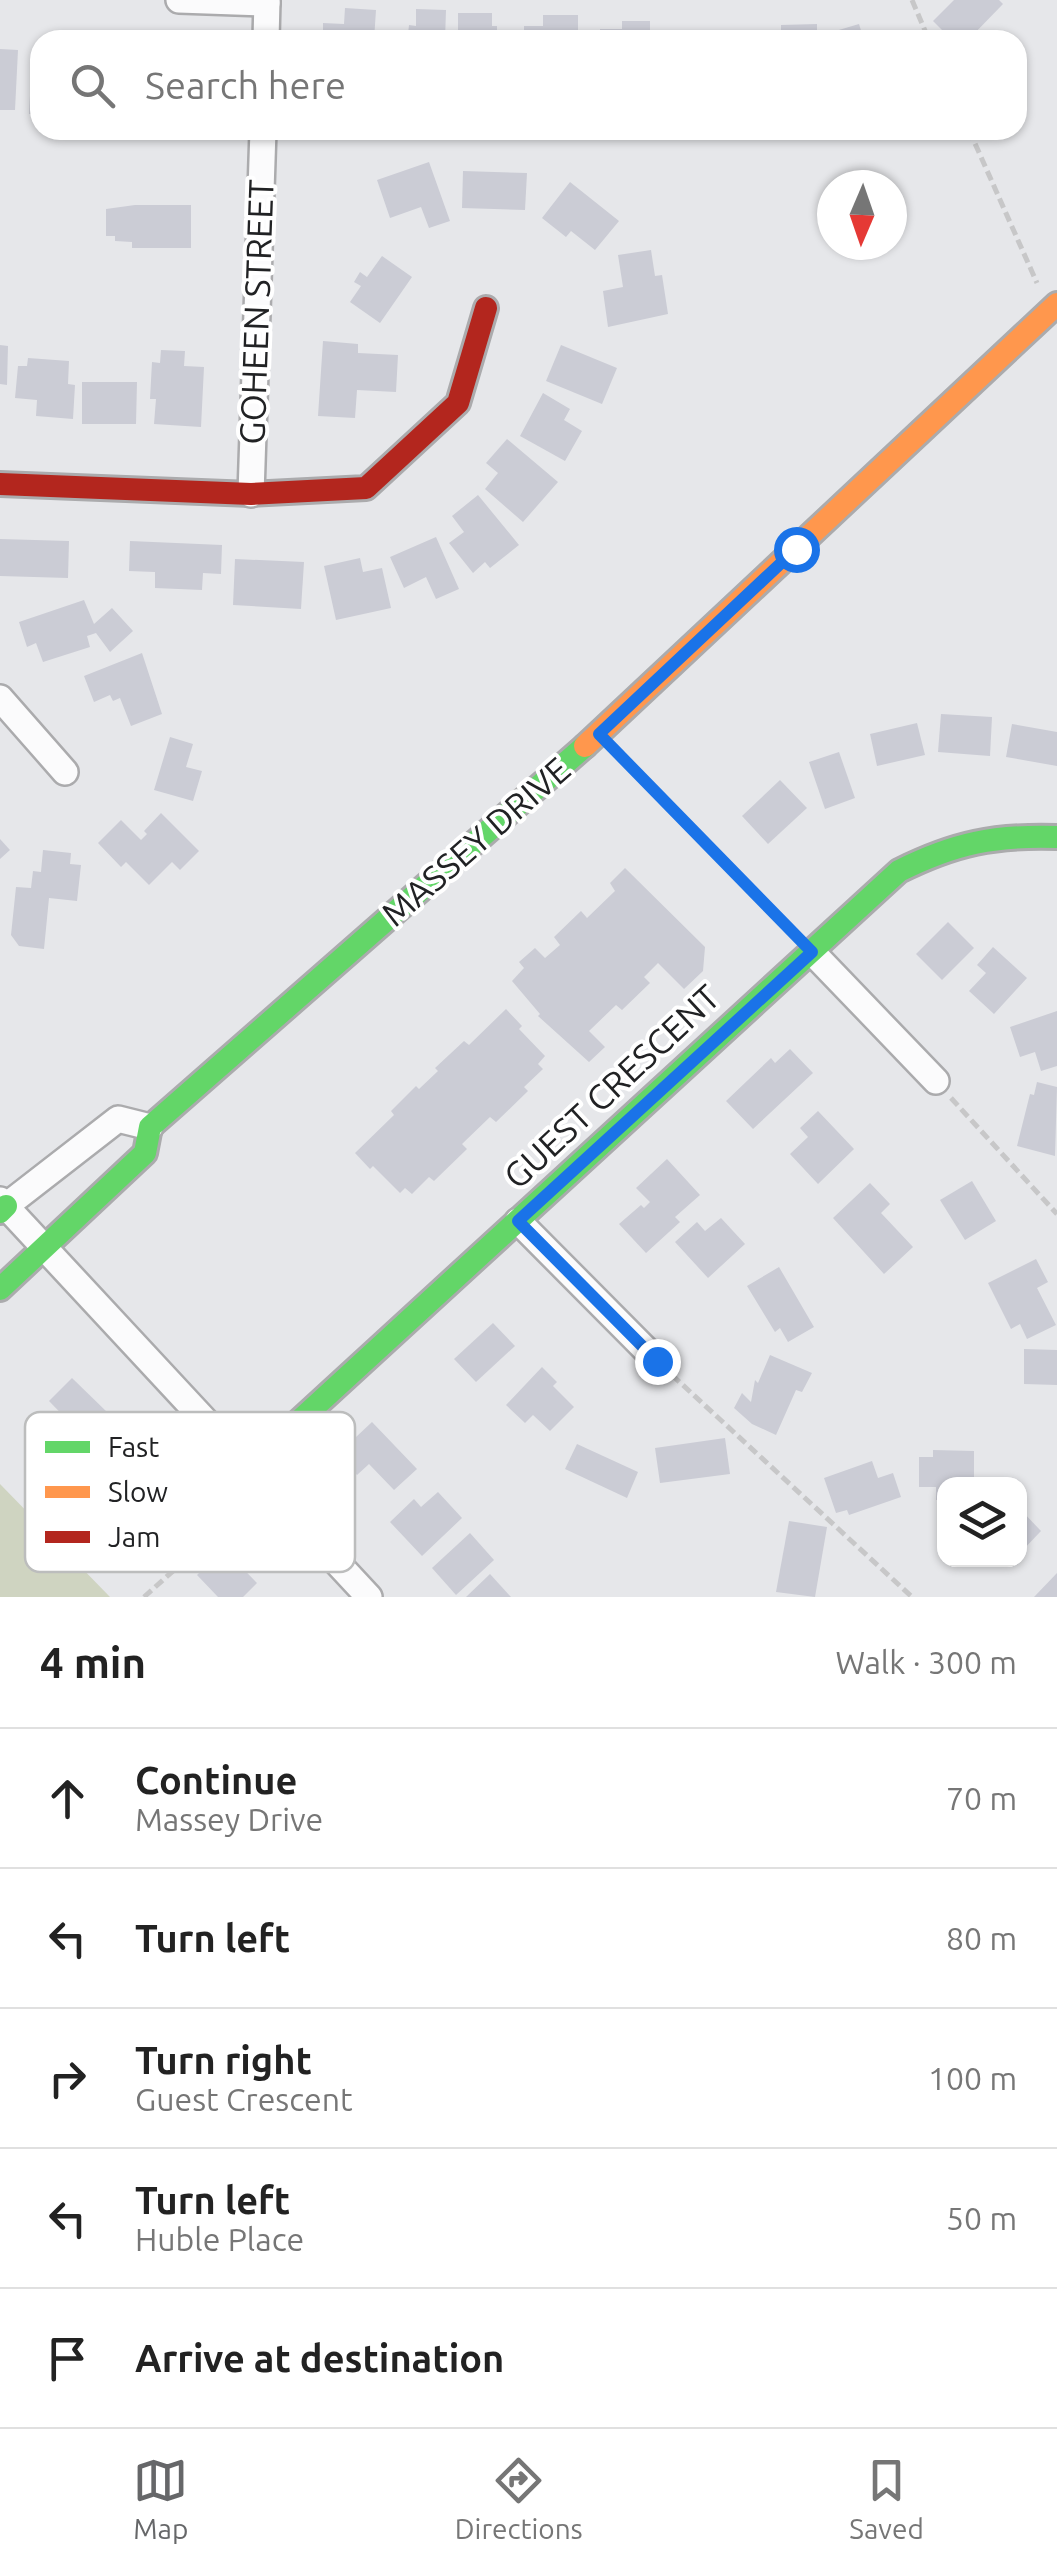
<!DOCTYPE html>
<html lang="en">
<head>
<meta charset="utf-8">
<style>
	body { margin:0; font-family:Ubuntu,sans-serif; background:#f6f6f6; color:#222 }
	.controls { position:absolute; right:30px; bottom:30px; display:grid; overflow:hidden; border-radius:20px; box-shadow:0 2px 8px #0004 }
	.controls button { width:90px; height:90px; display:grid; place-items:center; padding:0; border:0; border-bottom:2px solid #e0e0e0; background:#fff; color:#222; font:50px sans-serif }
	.compass { position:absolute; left:817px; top:170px; width:90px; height:90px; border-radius:50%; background:#fff; box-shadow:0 2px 8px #0004; rotate:182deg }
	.stop { position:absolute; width:30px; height:30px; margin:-22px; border:8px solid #1a73e8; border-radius:50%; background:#fff }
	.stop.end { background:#1a73e8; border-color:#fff; box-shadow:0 2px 10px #0008 }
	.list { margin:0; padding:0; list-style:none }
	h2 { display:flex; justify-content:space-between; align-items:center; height:130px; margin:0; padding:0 40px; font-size:42px }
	h2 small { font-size:32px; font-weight:400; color:#767676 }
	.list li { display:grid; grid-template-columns:65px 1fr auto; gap:30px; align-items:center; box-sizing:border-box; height:140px; padding:0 40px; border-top:2px solid #e0e0e0 }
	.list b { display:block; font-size:38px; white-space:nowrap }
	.list p { margin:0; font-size:32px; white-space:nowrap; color:#767676 }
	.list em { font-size:32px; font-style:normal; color:#767676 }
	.icon { flex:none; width:55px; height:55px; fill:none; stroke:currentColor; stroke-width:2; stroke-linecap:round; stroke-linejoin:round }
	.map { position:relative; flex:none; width:1057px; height:1597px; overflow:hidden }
	.search { position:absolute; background:#fff; box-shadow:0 2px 8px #0004; left:30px; right:30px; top:30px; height:110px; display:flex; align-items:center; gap:25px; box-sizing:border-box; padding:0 35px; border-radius:30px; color:#767676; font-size:38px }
	.sheet { height:830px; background:#fff }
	nav { display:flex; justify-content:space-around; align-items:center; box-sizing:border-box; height:140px; border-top:2px solid #e0e0e0; background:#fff; font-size:28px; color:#767676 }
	nav a { display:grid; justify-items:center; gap:5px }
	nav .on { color:#666769 }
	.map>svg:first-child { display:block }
	.green { fill:#cfd4c1 }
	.building { fill:#cbccd5 }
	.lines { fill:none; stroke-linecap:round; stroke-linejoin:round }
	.street-casing { stroke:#ababad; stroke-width:30 }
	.fast-casing { stroke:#ababad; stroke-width:28 }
	.slow-casing { stroke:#ababad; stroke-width:28 }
	.jam-casing { stroke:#ababad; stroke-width:28 }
	.path { stroke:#c7c7c8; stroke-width:5; stroke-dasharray:10 5; stroke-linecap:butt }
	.street { stroke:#fbfbfc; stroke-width:25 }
	.fast { stroke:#63d668; stroke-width:22 }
	.slow { stroke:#ff974d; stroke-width:22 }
	.jam { stroke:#b3261e; stroke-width:22 }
	.route { stroke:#1a73e8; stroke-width:12 }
	.labels { text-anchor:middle; stroke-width:8; stroke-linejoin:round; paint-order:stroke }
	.street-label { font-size:35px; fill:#212224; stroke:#fff }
	.key { fill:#fff; stroke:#bcbdbd; stroke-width:2.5 }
	.key-label { font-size:28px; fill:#212224 }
</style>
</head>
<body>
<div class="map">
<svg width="1057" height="1597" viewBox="0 0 1057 1597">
	<rect width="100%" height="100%" fill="#e6e7ea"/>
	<!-- green -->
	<polygon class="green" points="0,1484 110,1597 0,1597"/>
	<!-- building -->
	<g class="building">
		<polygon points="954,0 999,0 1003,4 968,40 952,40 933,21"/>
		<polygon points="345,8 376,10 374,40 323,40 323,23 344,24"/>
		<polygon points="416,9 446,10 445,40 391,40 391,34 408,34 409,25 416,26"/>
		<polygon points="458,13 492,13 492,26 497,26 497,31 513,31 513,40 458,40"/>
		<polygon points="543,15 578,15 578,40 524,40 524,26 543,26"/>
		<polygon points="622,21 650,21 650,31 656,30 656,40 600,40 600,29 622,29"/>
		<polygon points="817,24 817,40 762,40 762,35 781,35 781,25"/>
		<polygon points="859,24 864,40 834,40 832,32"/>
		<rect x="672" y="32" width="22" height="8"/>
		<polygon points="0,49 18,50 15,110 0,110"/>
		<polygon points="32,59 40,59 40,114 29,114"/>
		<polygon points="429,162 450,221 429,228 421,207 390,218 377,180"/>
		<polygon points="463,171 527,173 525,210 462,208"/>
		<polygon points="570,182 619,221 595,250 571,231 566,237 542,218"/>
		<polygon points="135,205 191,205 191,248 132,248 132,242 115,241 115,236 106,236 106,209"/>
		<polygon points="651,250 655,276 662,275 668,314 608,327 603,291 623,287 618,255"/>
		<polygon points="382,256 412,277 380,323 350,302 361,286 354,282 360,272 367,277"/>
		<polygon points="323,341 358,344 358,353 398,355 396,392 357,390 355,418 318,416"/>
		<polygon points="0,345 8,346 7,385 0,384"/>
		<polygon points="561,345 617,368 602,404 546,381"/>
		<polygon points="161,350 185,351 184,366 204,367 201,427 154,424 156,399 150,399 152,362 160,363"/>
		<polygon points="28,358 69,361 68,384 75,385 73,419 36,416 37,400 15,398 18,366 27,366"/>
		<polygon points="82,382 137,382 136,424 82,424"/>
		<polygon points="543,393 570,409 564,420 582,431 565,461 520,436"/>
		<polygon points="507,439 558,482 523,522 485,489 498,473 486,463"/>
		<polygon points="478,495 519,545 490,568 485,562 473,573 449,543 464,532 452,516"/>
		<polygon points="436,537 459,589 436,599 426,577 404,588 390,557"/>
		<polygon points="0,539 69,541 68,578 0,576"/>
		<polygon points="130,541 222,545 221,574 203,573 202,590 155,588 155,572 129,571"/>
		<polygon points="360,558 363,572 382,568 391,608 336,620 324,566"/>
		<polygon points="235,559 304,562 301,609 233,605"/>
		<polygon points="84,600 94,624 112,608 133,631 110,652 96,633 87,636 90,647 43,662 36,643 27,647 19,622"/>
		<polygon points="142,653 162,714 131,726 120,698 113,701 110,695 94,702 84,676"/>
		<polygon points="941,714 992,717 990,756 938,752"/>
		<polygon points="917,723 925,755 877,766 870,734"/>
		<polygon points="1012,724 1057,732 1057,766 1006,757"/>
		<polygon points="170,737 193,744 186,767 202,771 193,801 154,790"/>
		<polygon points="839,752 855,798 825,809 809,762"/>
		<polygon points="780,780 807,808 768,844 742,816"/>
		<polygon points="161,813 199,851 180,870 172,862 149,885 126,862 121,867 98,843 121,820 141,840 147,834 144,831"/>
		<polygon points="0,839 10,850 0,859"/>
		<polygon points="43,850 71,853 70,864 81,865 77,901 49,898 44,949 19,946 11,935 16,887 31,888 33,871 41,872"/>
		<polygon points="625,868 705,947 703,971 684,989 658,963 644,977 650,983 622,1010 616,1005 589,1031 605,1047 589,1062 538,1016 540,1014 512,981 524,968 519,962 535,948 545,958 560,945 554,937 581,911 587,918 615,891 610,883"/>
		<polygon points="948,922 974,948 942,980 916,954"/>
		<polygon points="993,947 1027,978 994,1014 969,991 986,973 977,965"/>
		<polygon points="506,1009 522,1026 519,1029 545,1056 538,1064 543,1069 524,1087 528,1091 496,1122 490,1117 462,1144 467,1149 434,1181 429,1177 412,1194 405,1188 400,1193 373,1166 370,1169 355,1153 394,1115 391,1111 416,1086 419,1089 438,1071 435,1068 464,1041 469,1045"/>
		<polygon points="1057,1011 1057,1066 1041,1071 1035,1052 1020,1057 1010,1027"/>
		<polygon points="790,1049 813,1073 753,1129 726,1101 771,1058 775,1063"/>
		<polygon points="1037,1082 1057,1087 1055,1156 1017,1146 1030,1094 1034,1095"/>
		<polygon points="818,1111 854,1149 818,1184 790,1154 808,1137 800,1128"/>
		<polygon points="667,1159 700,1195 675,1217 680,1222 646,1253 619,1224 641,1205 644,1208 650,1202 636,1188"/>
		<polygon points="972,1181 996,1221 965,1240 940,1200"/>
		<polygon points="870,1183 890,1204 881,1213 913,1247 884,1274 833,1218"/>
		<polygon points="721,1218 745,1244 708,1278 675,1242 697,1222 705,1231"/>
		<polygon points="1036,1259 1048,1282 1037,1288 1056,1325 1027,1339 1020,1324 1011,1329 988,1283"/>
		<polygon points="779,1267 814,1327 788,1342 780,1328 775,1332 747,1286"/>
		<polygon points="493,1323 515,1346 476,1382 454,1359"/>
		<polygon points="1024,1349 1057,1350 1057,1385 1024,1384"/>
		<polygon points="770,1355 812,1373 802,1392 796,1390 776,1435 752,1424 734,1408 742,1393 751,1402 755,1380 758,1383"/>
		<polygon points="542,1367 557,1382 553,1386 574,1407 550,1431 533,1415 525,1423 506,1405"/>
		<polygon points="72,1378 109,1414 85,1438 49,1401"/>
		<polygon points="372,1422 417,1469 394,1490 369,1464 357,1475 338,1454"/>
		<polygon points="725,1438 730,1474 660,1483 655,1448"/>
		<polygon points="577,1444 638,1472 627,1498 565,1469"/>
		<polygon points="933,1450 974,1451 974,1484 944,1484 944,1500 936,1500 936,1487 919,1487 919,1457 933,1457"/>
		<polygon points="872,1461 878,1478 893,1473 901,1497 849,1515 847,1510 836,1513 824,1478"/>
		<polygon points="438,1492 462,1518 422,1556 390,1522 414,1499 421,1507"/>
		<polygon points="1020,1509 1041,1531 1020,1553"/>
		<polygon points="789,1521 827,1527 815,1597 776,1592"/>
		<polygon points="470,1533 494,1560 456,1595 432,1568"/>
		<polygon points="209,1544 220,1555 225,1550 257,1583 243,1597 218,1597 197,1575 206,1566 197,1556"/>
		<polygon points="1057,1573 1057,1597 1034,1597"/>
		<polygon points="490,1574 511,1597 466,1597"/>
	</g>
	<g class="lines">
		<defs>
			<g id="street">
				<polyline points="179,0 267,3"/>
				<polyline points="266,40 267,0"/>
				<polyline points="251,494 263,130"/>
				<polyline points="0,698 65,772"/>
				<polyline points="812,952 936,1081"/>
				<polyline points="0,1200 369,1597"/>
				<polyline points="6,1206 118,1119 150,1127"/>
				<polyline points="518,1221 657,1361"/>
			</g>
			<g id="fast">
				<polyline points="0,1212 6,1206"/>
				<polyline points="0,1289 145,1153 150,1127 585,746"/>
				<path d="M 250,1466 L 899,871 C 955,843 995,835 1057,837"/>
			</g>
			<polyline id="slow" points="585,746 1057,304"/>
			<polyline id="jam" points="0,484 251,494 366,488 458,403 486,308"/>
		</defs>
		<!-- street casing -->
		<use href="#street" class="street-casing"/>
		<!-- fast casing -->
		<use href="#fast" class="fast-casing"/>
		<!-- slow casing -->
		<use href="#slow" class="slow-casing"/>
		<!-- jam casing -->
		<use href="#jam" class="jam-casing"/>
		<!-- path -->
		<g class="path">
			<polyline points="912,0 929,40"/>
			<polyline points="969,130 1037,283"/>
			<polyline points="618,754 792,932"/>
			<polyline points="951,1098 1057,1214"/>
			<polyline points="672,1375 912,1597"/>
			<polyline points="144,1597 250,1502"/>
		</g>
		<!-- street -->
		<use href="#street" class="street"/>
		<!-- fast -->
		<use href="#fast" class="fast"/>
		<!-- slow -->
		<use href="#slow" class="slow"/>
		<!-- jam -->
		<use href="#jam" class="jam"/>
	</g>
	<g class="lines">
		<!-- route -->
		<polyline class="route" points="657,1361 518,1221 812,952 599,734 796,549"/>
	</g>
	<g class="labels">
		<!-- street labels -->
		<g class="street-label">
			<text transform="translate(257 312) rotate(-88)" y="12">GOHEEN STREET</text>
			<text transform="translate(476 842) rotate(-41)" y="12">MASSEY DRIVE</text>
			<text transform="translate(612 1087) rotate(-43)" y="12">GUEST CRESCENT</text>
		</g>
	</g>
	<!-- legend -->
	<rect x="25" y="1412" width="330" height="160" rx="15" class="key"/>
	<rect x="45" y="1441" width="45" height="12" fill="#63d668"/>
	<rect x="45" y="1486" width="45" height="12" fill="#ff974d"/>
	<rect x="45" y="1531" width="45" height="12" fill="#b3261e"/>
	<g class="key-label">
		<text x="108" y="1457">Fast</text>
		<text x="108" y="1502">Slow</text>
		<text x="108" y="1547">Jam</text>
	</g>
</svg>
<div class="controls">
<button><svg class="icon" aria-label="layers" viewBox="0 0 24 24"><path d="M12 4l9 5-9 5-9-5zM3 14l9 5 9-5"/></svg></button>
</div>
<svg class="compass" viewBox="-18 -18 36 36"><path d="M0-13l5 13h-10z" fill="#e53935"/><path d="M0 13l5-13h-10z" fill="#767676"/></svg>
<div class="stop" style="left:796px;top:549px"></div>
<div class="stop end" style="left:657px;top:1361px"></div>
<div class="search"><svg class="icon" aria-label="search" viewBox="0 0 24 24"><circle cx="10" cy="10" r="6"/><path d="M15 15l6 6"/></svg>Search here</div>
</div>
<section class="sheet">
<h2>4 min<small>Walk · 300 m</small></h2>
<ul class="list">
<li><svg class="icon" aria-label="ahead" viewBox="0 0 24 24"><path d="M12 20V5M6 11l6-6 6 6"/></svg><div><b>Continue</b><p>Massey Drive</p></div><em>70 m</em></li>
<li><svg class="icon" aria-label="left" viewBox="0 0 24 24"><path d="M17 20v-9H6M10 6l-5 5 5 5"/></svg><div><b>Turn left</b></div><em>80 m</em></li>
<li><svg class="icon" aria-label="right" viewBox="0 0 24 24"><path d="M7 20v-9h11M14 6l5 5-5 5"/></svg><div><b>Turn right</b><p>Guest Crescent</p></div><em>100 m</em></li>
<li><svg class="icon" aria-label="left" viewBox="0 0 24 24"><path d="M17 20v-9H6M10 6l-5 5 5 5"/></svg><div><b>Turn left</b><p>Huble Place</p></div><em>50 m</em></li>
<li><svg class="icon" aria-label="arrive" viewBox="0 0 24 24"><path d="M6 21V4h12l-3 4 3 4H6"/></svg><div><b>Arrive at destination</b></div></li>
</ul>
</section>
<nav>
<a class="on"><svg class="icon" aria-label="map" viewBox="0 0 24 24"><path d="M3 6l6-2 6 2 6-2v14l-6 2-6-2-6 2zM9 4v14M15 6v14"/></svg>Map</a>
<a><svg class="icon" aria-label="directions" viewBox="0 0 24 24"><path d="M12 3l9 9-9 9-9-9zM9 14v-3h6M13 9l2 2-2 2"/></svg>Directions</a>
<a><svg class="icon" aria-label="saved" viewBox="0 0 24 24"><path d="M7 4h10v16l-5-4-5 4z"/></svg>Saved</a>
</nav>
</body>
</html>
